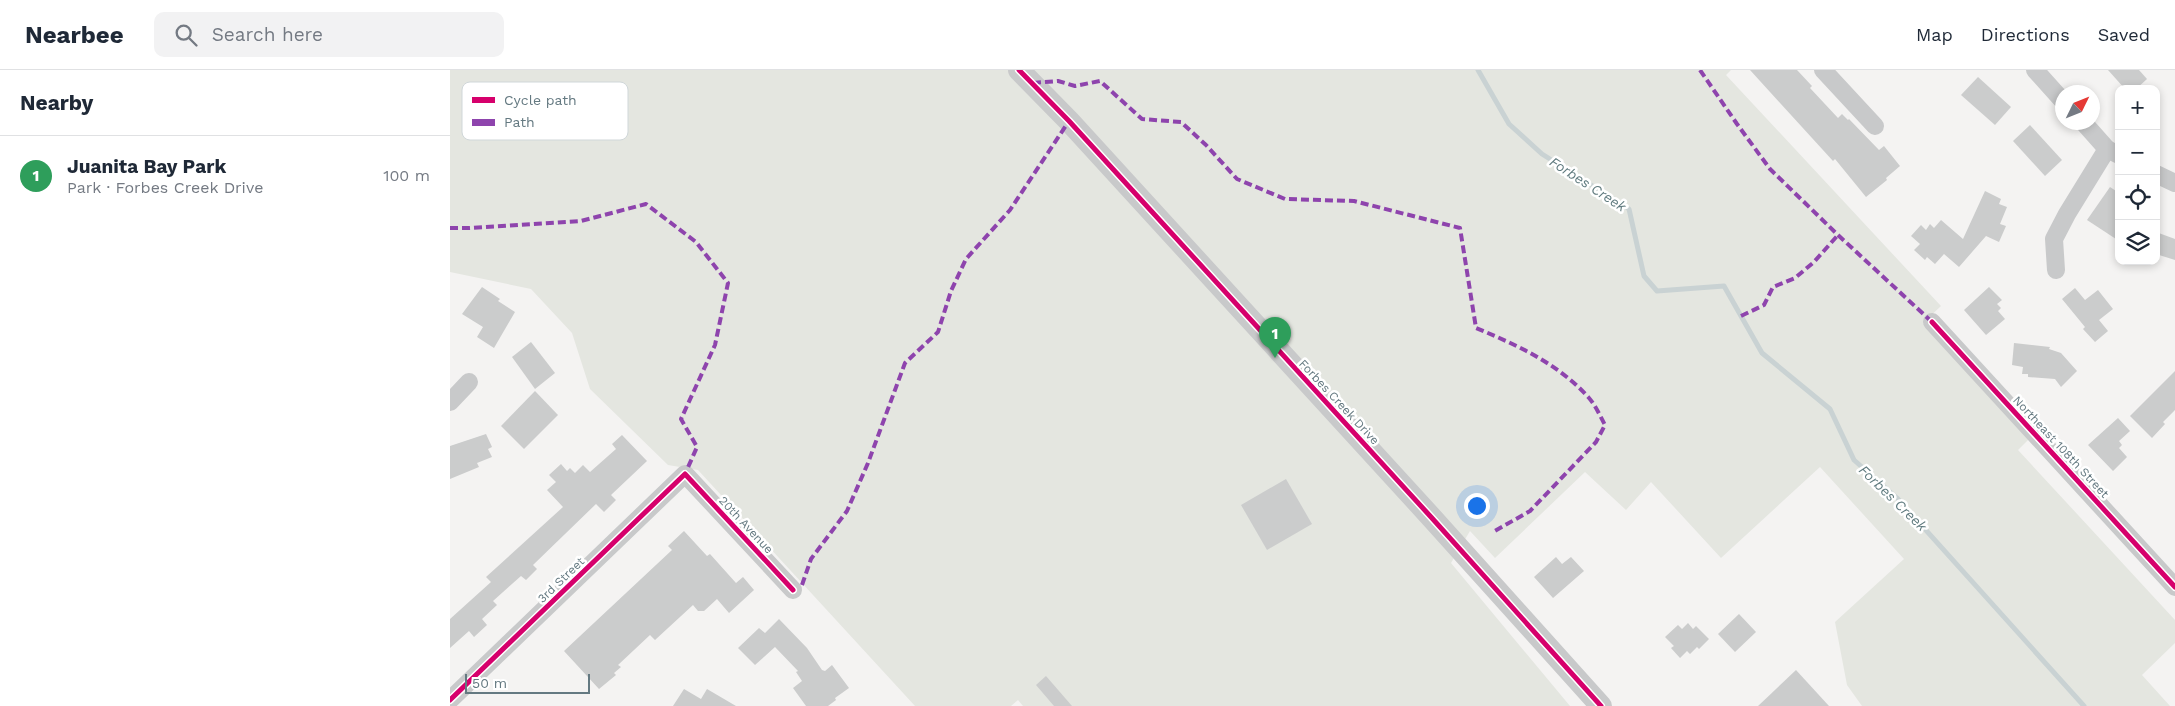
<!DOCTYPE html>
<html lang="en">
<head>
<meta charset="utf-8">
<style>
	body { margin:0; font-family:"Work Sans",sans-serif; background:#f2f2f3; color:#1f2937 }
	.controls { position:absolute; right:15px; top:15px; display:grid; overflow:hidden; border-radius:10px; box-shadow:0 2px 8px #0003 }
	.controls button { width:45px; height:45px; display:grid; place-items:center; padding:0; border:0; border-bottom:1px solid #e0e1e3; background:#fff; color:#1f2937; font:25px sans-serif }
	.compass { position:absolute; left:1605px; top:15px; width:45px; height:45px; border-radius:50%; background:#fff; box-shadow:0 2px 8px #0003; rotate:47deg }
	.scale { position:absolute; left:15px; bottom:12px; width:125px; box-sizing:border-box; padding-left:5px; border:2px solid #647981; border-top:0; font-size:14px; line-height:18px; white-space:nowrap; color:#647981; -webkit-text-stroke:4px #fff; paint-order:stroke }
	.you { position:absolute; left:1026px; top:435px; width:18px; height:18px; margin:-12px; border:4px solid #fff; border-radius:50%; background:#1a73e8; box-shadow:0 0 0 8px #1a73e833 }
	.badge { display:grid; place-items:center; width:32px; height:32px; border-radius:50%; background:#55606a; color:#fff; font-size:16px; font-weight:700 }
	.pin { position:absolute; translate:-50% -41px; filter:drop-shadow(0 1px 2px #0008) }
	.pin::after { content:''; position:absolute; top:26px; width:18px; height:15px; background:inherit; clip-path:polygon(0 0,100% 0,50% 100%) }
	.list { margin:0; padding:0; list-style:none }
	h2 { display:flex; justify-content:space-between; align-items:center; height:65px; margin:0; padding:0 20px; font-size:21px }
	h2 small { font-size:16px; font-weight:400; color:#747a83 }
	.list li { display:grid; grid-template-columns:32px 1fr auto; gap:15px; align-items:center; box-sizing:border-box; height:80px; padding:0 20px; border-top:1px solid #e0e1e3 }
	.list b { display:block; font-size:19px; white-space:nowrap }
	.list p { margin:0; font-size:16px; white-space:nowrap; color:#747a83 }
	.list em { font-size:16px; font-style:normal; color:#747a83 }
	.icon { flex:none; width:28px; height:28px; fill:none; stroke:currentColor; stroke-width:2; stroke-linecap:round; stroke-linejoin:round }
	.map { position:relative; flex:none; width:1725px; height:636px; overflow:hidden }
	header { display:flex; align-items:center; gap:30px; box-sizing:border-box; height:70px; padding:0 25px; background:#fff; border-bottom:1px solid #e0e1e3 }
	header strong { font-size:24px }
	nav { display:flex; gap:28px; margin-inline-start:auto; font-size:18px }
	.search { width:350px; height:45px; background:#f2f2f3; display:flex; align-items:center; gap:12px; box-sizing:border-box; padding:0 18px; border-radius:10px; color:#747a83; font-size:19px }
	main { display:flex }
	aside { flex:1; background:#fff }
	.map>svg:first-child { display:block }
	.green { fill:#e4e6e0 }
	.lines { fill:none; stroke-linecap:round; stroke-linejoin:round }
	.stream { stroke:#c9d2d3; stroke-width:5 }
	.building { fill:#cbcccc }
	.minor { stroke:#c8c9ca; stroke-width:18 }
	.tertiary { stroke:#c8c9ca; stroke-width:22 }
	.quiet { stroke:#8e44ad; stroke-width:4; stroke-dasharray:8 4; stroke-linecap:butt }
	.cycleway-casing { stroke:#fff; stroke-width:8 }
	.cycleway { stroke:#d6006c; stroke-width:5 }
	.labels { text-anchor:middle; stroke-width:5; stroke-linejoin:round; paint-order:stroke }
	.street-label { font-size:12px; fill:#647981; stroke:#fff }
	.water-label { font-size:14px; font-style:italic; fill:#607b7f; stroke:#fff }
	.key { fill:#fff; stroke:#d0d7d9; stroke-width:1 }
	.key-label { font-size:14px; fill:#647981 }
</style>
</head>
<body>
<header>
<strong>Nearbee</strong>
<div class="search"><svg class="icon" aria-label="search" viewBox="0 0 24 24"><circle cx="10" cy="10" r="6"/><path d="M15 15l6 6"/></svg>Search here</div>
<nav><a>Map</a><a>Directions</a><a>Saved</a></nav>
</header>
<main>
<aside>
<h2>Nearby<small></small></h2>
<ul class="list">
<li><span class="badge" style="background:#2e9e5b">1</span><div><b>Juanita Bay Park</b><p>Park · Forbes Creek Drive</p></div><em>100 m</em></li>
</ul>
</aside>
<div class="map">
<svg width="1725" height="636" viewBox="0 0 1725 636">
	<rect width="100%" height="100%" fill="#f4f3f2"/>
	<!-- green -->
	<polygon class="green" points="0,0 1281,0 1276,5 1491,236 1473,253 1580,368 1568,380 1725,550 1725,573 1692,605 1720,636 1412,636 1397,615 1385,552 1454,489 1370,397 1271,488 1201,412 1176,440 1135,402 1045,488 1020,461 1001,493 1120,636 573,636 568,630 561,636 465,636 248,400 218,395 140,319 122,263 81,219 0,202"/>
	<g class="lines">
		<!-- stream -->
		<polyline class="stream" points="1028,0 1059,54 1092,84 1179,139 1194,206 1207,221 1274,216 1312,283 1380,339 1404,390 1447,428 1634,636"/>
	</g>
	<!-- building -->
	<g class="building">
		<polygon points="1300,0 1347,0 1362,16 1360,18 1388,48 1392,44 1398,50 1399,49 1429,80 1434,76 1450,96 1436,108 1437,110 1416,127 1385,89 1383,91"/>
		<polygon points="1658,0 1689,0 1697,9 1686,19 1675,19"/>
		<polygon points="1528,7 1561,37 1545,55 1511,25"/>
		<polygon points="1580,55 1612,90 1595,106 1563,71"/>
		<polygon points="1660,117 1669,123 1669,171 1637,150"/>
		<polygon points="1535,121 1551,129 1549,134 1557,137 1550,154 1556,156 1549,172 1536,166 1509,197 1494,184 1485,194 1477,187 1475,190 1464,180 1470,174 1461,166 1471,155 1476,160 1480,154 1484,158 1491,150 1513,169"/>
		<polygon points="1706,162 1725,169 1725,190 1706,184"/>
		<polygon points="32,217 50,229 48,231 65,242 44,278 27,267 33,257 12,244"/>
		<polygon points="1539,217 1552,230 1547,234 1551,238 1548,241 1555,249 1536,265 1514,240"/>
		<polygon points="1625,218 1635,230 1648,220 1663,239 1649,250 1658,261 1645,272 1633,259 1635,257 1612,229"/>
		<polygon points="81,272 105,303 85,319 62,287"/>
		<polygon points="1564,273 1600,277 1599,279 1611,283 1627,301 1611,317 1605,309 1578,307 1578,304 1572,304 1573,297 1562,295"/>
		<polygon points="1725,301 1725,340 1713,352 1715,354 1702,368 1680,346"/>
		<polygon points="85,321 108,345 74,379 51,356"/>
		<polygon points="1668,348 1680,361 1669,371 1672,375 1669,378 1677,387 1663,401 1638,375"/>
		<polygon points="36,364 42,377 38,379 42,387 27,393 29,397 0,409 0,376"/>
		<polygon points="172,365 197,391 161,425 166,430 154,442 146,434 83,495 87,499 76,510 71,506 43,531 47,535 32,549 37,555 24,567 19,561 0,578 0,549 41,512 36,507 113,437 97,420 106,412 99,405 111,394 117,401 120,398 125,403 133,395 140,402 166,379 162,374"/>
		<polygon points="836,409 862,454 817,480 791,435"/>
		<polygon points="234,461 257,486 260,484 286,513 293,507 304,520 279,543 267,529 254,541 248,541 243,535 205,570 200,565 168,595 171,597 164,603 166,605 149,619 114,581 222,480 218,476"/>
		<polygon points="1106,487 1112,494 1121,487 1134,501 1103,528 1084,507"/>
		<polygon points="1289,544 1306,562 1285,582 1268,564"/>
		<polygon points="329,549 357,578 372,600 375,601 382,595 399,618 385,628 386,630 378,636 356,636 343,618 352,611 346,602 348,601 325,577 305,595 288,578 309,558 315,563"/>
		<polygon points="1238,553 1243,559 1246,556 1259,569 1249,579 1247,577 1240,584 1237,581 1230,588 1221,578 1224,576 1215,567 1228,555 1232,559"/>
		<polygon points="1346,600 1379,636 1308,636"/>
		<polygon points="596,606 622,636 604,636 586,615"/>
		<polygon points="234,619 251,629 257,619 286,636 223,636"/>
	</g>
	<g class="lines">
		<!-- minor -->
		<g class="minor">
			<polyline points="1373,0 1425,56"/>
			<polyline points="1585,0 1612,30"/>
			<polyline points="1633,52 1657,79 1669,85"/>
			<polyline points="1706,104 1725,113"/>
			<polyline points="1606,200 1604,169 1617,144 1657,79"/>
			<polyline points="1482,252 1725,517"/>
			<polyline points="0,332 19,312"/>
			<polyline points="0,630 235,404 343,520"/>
		</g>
		<!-- tertiary -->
		<polyline class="tertiary" points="569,0 619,51 981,447 1151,636"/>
		<!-- quiet -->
		<g class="quiet">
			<polyline points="1250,0 1287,54 1320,99 1388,165 1482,252"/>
			<path d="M 583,13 L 608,11 L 625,16 L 650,11 L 692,49 L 731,52 L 756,75 L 787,109 L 835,129 L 904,131 L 1010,158 L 1026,258 C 1067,275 1109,294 1139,328 C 1146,336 1150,346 1155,355 L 1146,372 L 1080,441 L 1043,462"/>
			<polyline points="0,158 19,158 131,151 196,134 246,172 278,213 265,275 231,349 247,377 235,404"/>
			<polyline points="1291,246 1314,235 1323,217 1345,208 1364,192 1388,165"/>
			<polyline points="352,515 361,489 397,441 418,393 455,293 488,262 501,221 516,189 560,140 619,51"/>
		</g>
		<defs>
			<g id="cycleway">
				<polyline points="569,0 619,51 981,447 1151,636"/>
				<polyline points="1482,252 1725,517"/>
				<polyline points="0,630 235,404 343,520"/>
			</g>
		</defs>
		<!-- cycleway casing -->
		<use href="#cycleway" class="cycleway-casing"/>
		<!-- cycleway -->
		<use href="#cycleway" class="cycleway"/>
	</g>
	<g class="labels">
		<!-- street labels -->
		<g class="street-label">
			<text transform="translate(889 332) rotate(47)" y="4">Forbes Creek Drive</text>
			<text transform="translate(1611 377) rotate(47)" y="4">Northeast 108th Street</text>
			<text transform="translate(296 455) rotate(47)" y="4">20th Avenue</text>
			<text transform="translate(111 510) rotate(-44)" y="4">3rd Street</text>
		</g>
		<!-- water labels -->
		<g class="water-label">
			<text transform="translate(1138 114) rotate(33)" y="5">Forbes Creek</text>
			<text transform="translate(1443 428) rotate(44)" y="5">Forbes Creek</text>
		</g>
	</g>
	<!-- legend -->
	<rect x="12" y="12" width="166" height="58" rx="8" class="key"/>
	<rect x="22" y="27" width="23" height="6" fill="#d6006c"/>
	<rect x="22" y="49" width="23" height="7" fill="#8e44ad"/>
	<g class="key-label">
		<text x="54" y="35">Cycle path</text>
		<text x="54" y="57">Path</text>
	</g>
</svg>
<div class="controls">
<button>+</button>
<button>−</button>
<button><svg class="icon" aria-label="locate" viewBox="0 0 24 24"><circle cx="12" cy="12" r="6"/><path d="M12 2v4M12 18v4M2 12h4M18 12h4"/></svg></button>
<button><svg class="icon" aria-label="layers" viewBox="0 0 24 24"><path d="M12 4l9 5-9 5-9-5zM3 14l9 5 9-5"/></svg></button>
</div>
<svg class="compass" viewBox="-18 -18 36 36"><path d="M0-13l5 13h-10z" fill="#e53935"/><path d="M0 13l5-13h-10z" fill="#747a83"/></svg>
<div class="scale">50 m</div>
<div class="you"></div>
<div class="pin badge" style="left:825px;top:288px;background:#2e9e5b">1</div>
</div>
</main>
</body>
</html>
